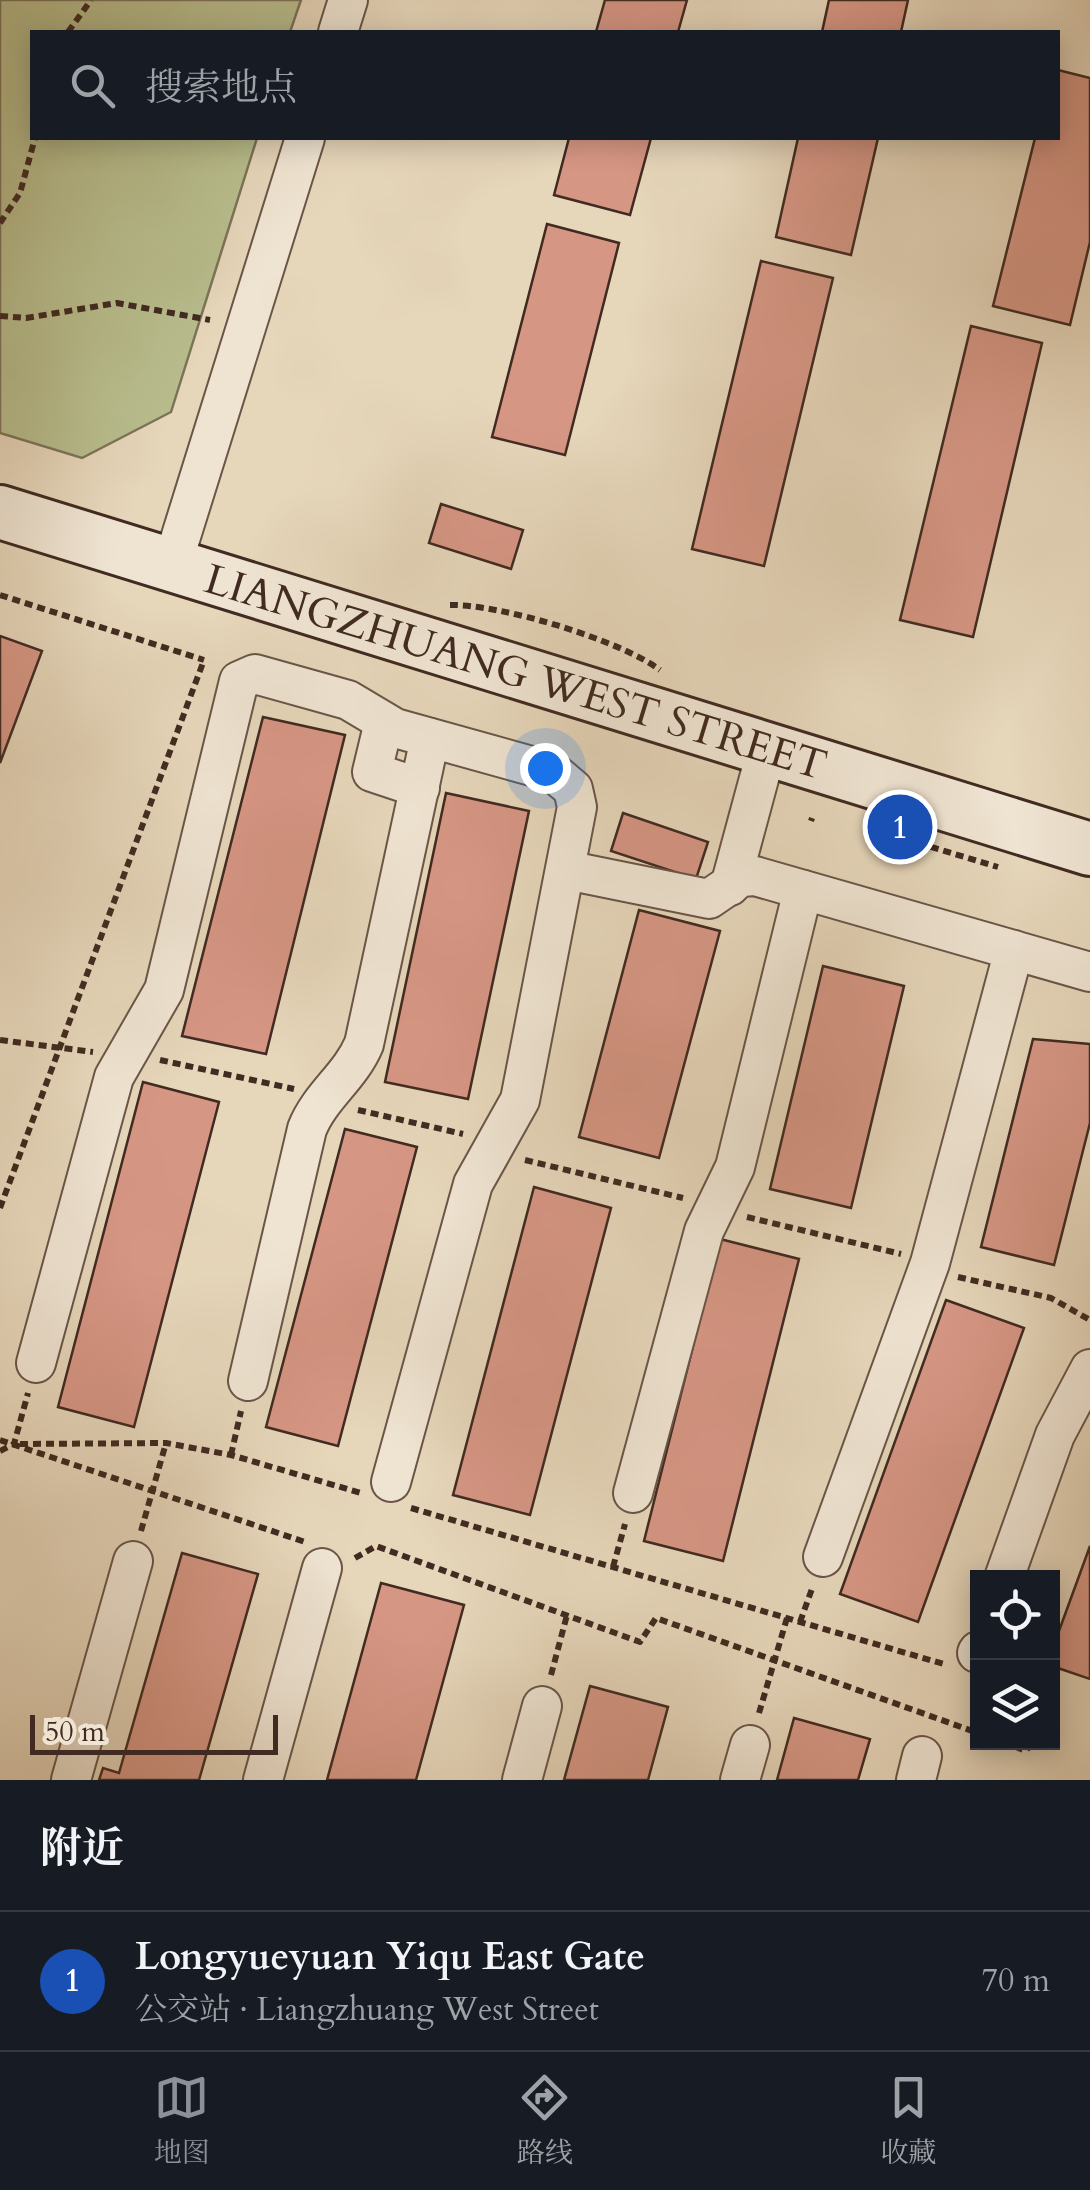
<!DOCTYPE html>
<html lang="zh">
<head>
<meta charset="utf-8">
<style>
	body { margin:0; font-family:Cardo,"Noto Serif SC",serif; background:#20242c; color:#f1f3f6 }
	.controls { position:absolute; right:30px; bottom:30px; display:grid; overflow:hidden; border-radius:0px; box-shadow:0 5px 25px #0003 }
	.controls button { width:90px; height:90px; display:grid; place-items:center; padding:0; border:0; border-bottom:2px solid #363941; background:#171b24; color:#f1f3f6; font:50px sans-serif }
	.scale { position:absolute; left:30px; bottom:25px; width:248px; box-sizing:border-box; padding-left:10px; border:5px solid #412a21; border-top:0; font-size:28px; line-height:35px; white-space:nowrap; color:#412a21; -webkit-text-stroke:8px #efe4d2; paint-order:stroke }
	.you { position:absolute; left:545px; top:768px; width:35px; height:35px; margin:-25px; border:8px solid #fff; border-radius:50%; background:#1a73e8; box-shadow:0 0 0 15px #1a73e833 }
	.badge { display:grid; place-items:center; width:65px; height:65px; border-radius:50%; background:#8c9099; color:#fff; font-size:32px; font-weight:700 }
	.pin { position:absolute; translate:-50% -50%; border:5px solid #fff; box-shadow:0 2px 10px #0006 }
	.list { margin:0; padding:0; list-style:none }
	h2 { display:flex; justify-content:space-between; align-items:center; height:130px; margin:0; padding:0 40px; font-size:42px }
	h2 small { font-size:32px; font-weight:400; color:#9ea1a6 }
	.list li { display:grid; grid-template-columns:65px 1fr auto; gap:30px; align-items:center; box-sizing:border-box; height:140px; padding:0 40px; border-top:2px solid #363941 }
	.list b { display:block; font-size:38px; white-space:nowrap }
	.list p { margin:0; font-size:32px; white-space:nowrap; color:#9ea1a6 }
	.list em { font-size:32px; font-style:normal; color:#9ea1a6 }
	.icon { flex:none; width:55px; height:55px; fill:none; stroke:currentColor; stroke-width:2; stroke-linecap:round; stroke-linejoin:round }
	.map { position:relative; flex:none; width:1090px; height:1780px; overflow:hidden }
	.search { position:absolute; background:#171b24; box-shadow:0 5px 25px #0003; left:30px; right:30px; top:30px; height:110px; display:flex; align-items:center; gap:25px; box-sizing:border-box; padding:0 35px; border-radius:0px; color:#9ea1a6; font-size:38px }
	.sheet { height:270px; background:#171b24 }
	nav { display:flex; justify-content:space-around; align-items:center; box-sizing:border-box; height:140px; border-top:2px solid #363941; background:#171b24; font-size:28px; color:#9ea1a6 }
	nav a { display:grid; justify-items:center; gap:5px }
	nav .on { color:#8c9099 }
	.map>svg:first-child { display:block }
	.green { fill:#b8bd8d; stroke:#7c7457; stroke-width:2.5 }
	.building { fill:#d69684; stroke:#412a21; stroke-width:2.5 }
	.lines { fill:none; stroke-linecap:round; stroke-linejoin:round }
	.street-casing { stroke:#6a5547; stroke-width:42 }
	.secondary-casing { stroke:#412a21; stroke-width:58 }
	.path { stroke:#412a21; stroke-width:6; stroke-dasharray:8 5; stroke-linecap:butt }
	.street { stroke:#efe4d2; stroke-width:38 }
	.secondary { stroke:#efe4d2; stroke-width:52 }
	.labels { text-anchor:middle; stroke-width:9; stroke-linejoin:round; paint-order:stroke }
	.street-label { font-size:42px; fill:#412a21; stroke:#efe4d2 }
</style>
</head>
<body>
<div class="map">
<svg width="1090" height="1780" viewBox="0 0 1090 1780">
	<rect width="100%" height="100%" fill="#e6d6ba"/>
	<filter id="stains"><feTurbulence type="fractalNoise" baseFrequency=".002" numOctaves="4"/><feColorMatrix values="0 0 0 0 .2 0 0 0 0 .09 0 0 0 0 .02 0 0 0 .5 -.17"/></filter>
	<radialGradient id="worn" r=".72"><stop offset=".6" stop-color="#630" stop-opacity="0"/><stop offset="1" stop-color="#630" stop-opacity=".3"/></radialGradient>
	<!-- green -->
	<polygon class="green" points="0,0 301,0 290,32 32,32 32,138 257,138 171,412 82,458 0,433"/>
	<!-- building -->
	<g class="building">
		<polygon points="605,0 687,0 678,32 596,32"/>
		<polygon points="829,0 908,0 901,32 822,32"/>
		<polygon points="1058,70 1090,78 1090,242 1070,325 993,306 1035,138 1058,138"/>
		<polygon points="569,138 651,138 630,215 554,195"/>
		<polygon points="798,138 878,138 851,255 776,237"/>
		<polygon points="547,224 619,243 565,455 492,437"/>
		<polygon points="761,261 833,278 764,566 692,549"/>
		<polygon points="971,326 1042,343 973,637 900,620"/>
		<polygon points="441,504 523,530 511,569 429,543"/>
		<polygon points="0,636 42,651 0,763"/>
		<polygon points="263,717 345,735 266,1054 182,1036"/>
		<polygon points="446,793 529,811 468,1099 385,1082"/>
		<polygon points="623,813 708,842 696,879 611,851"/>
		<polygon points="639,910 720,931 659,1158 579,1137"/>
		<polygon points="823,966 904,986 851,1208 770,1189"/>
		<polygon points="1033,1039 1090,1044 1090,1123 1054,1265 981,1247"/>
		<polygon points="143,1082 219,1102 134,1427 58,1407"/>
		<polygon points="345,1129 417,1147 338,1446 266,1427"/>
		<polygon points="534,1187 611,1208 530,1515 453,1495"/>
		<polygon points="720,1239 799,1259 723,1561 644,1541"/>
		<polygon points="946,1300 1024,1328 918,1622 840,1594"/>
		<polygon points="1090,1546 1090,1679 1052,1666 1052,1650"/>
		<polygon points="182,1553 258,1574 199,1780 99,1780 103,1768 119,1773"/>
		<polygon points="381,1583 464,1605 416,1780 327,1780"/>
		<polygon points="590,1686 668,1707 648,1780 564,1780"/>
		<polygon points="794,1718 870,1739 858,1780 777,1780"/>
	</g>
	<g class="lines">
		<defs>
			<g id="street">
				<polyline points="338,32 348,0"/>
				<polyline points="172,565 305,138"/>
				<polyline points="384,722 372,772 420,788"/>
				<polyline points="566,870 709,899 741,877 755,876 1090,972"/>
				<polyline points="730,886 767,749"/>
				<polyline points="36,1363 114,1077 164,990 239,681 255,674 348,700 395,728 553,772 573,789 577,807 520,1100 473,1184 391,1482"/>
				<path d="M 248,1381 L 307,1129 C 320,1096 350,1077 364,1044 L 430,738"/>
				<polyline points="633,1493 704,1231 735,1167 803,890"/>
				<polyline points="823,1557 930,1263 1014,950"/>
				<polyline points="1004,1578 1055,1435 1090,1369"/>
				<polyline points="977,1653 978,1651"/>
				<polyline points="71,1780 133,1561"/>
				<polyline points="263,1780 322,1568"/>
				<polyline points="522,1780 542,1706"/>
				<polyline points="740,1780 750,1745"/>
				<polyline points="916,1780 922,1756"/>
			</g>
			<polyline id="secondary" points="0,512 1090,849"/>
		</defs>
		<!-- street casing -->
		<use href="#street" class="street-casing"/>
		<!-- secondary casing -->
		<use href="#secondary" class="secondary-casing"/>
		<!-- path -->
		<g class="path">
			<polyline points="68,32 91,0"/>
			<polyline points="0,223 20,193 35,138"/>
			<polyline points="0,316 26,318 117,303 210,320"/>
			<polyline points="0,595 204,660"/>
			<path d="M 450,605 C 500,604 620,640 660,670"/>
			<polyline points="811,821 812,818"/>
			<polyline points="881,832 998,867"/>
			<polyline points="0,1040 93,1052"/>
			<polyline points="160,1060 294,1089"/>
			<polyline points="358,1110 463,1134"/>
			<polyline points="525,1160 683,1198"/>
			<polyline points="0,1208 204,660"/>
			<polyline points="747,1217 901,1254"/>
			<polyline points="958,1277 1051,1298 1090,1320"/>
			<polyline points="0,1440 305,1542"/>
			<polyline points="20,1444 166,1443 231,1455 361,1493"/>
			<polyline points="0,1451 14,1444 28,1393"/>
			<polyline points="231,1455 241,1411"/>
			<polyline points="411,1508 947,1665"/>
			<polyline points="141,1531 166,1443"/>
			<polyline points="355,1558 376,1546 640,1642 656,1618 978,1733"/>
			<polyline points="613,1567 625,1524"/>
			<polyline points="800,1622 813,1586"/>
			<polyline points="551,1675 567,1615"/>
			<polyline points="759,1713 787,1618"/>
			<polyline points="1003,1742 1026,1751 1032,1742"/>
		</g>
		<!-- street -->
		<use href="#street" class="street"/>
		<!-- secondary -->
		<use href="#secondary" class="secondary"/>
	</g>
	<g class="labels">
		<!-- street labels -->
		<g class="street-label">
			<text transform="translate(516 671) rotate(17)" y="15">LIANGZHUANG WEST STREET</text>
		</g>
	</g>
	<rect width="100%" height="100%" filter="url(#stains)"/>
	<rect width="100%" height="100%" fill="url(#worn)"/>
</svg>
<div class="controls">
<button><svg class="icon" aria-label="locate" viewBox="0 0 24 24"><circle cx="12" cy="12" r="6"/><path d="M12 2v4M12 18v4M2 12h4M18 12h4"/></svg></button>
<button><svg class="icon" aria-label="layers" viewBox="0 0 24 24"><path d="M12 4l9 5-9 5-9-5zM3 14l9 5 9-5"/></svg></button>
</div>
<div class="scale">50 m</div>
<div class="you"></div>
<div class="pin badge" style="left:900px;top:827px;background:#1a4fb4">1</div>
<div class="search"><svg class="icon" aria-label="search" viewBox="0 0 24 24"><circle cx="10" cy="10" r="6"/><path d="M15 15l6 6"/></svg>搜索地点</div>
</div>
<section class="sheet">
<h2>附近<small></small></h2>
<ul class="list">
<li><span class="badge" style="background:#1a4fb4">1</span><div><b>Longyueyuan Yiqu East Gate</b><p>公交站 · Liangzhuang West Street</p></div><em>70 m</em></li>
</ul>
</section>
<nav>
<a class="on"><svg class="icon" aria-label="map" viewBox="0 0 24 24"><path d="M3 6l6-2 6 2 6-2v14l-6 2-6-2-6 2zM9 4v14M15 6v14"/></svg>地图</a>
<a><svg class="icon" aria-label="directions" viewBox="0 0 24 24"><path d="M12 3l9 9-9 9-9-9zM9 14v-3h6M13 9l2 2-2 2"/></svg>路线</a>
<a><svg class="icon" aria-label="saved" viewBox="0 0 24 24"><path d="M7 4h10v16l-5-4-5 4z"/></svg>收藏</a>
</nav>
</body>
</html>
